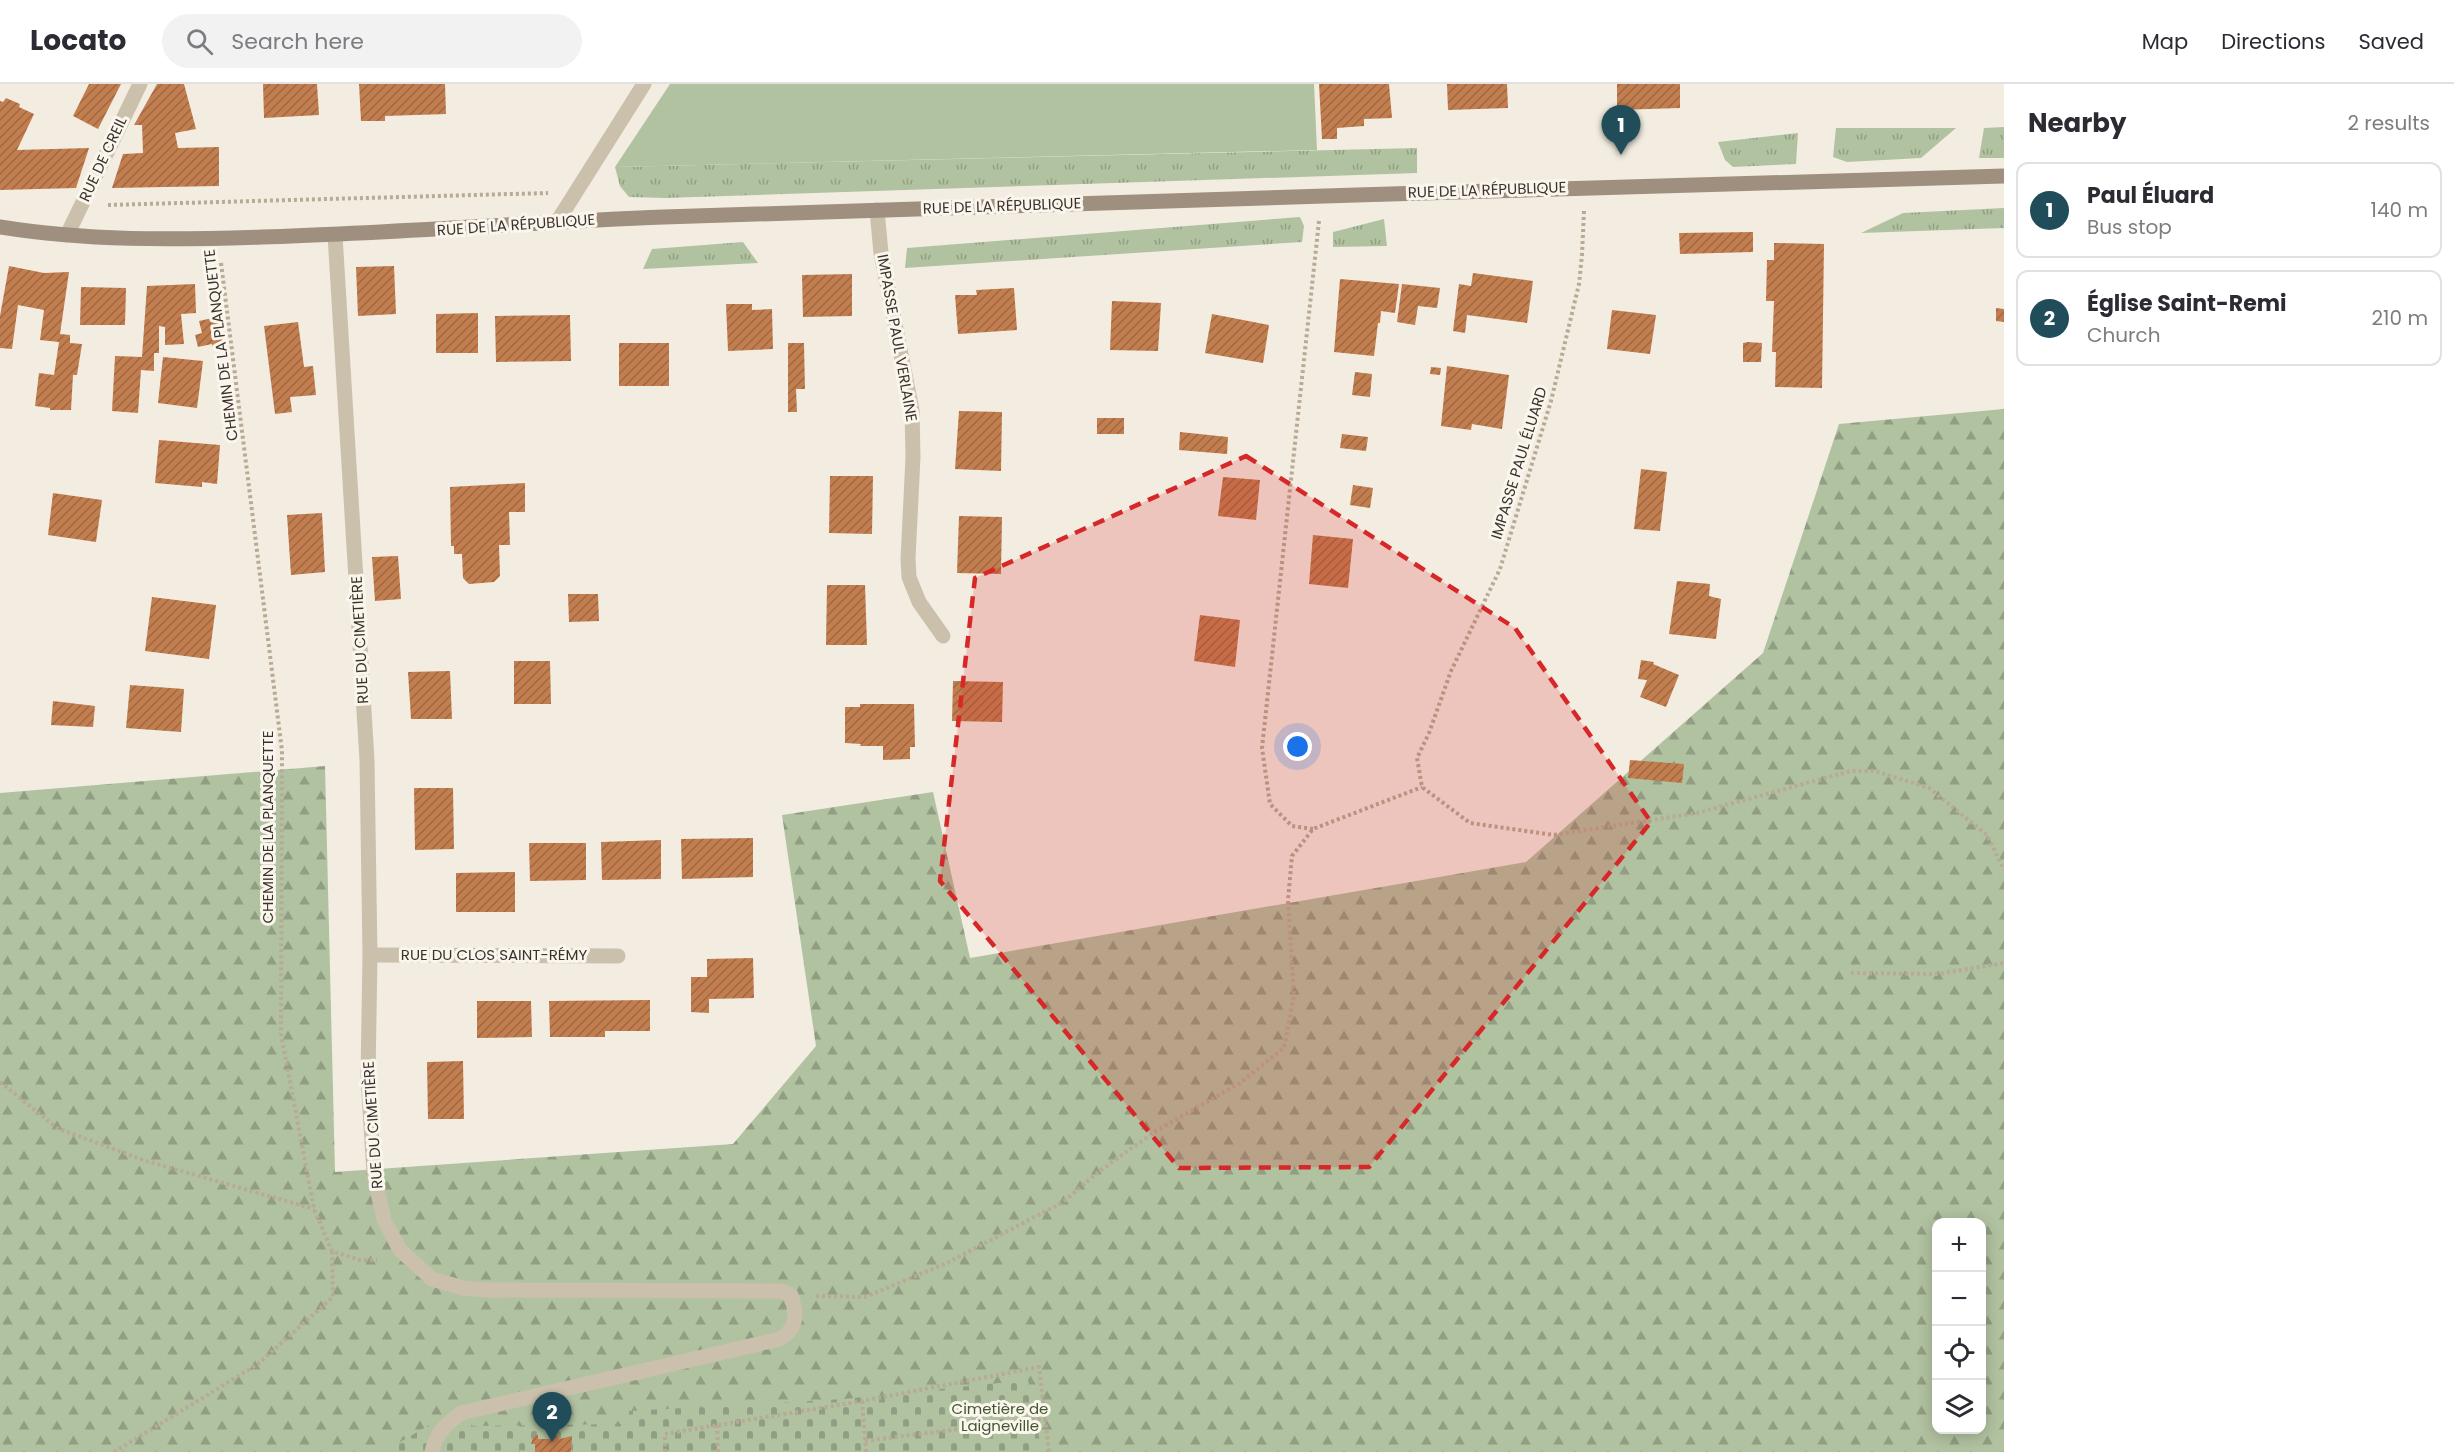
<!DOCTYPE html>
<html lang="en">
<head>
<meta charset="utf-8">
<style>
	body { margin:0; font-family:Poppins,sans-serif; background:#f2f2f3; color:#2b2b33 }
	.controls { position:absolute; right:18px; bottom:18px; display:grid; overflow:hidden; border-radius:12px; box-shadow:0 3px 15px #0003 }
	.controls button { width:54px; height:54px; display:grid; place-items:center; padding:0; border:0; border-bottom:2px solid #e1e1e2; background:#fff; color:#2b2b33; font:30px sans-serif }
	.you { position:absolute; left:1298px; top:663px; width:21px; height:21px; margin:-15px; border:4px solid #fff; border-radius:50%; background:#1a73e8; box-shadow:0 0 0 9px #1a73e833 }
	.badge { display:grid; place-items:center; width:39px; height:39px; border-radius:50%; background:#214d5b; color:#fff; font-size:20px; font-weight:700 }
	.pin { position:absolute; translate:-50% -50px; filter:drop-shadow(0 2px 3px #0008) }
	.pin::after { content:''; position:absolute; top:32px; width:21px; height:18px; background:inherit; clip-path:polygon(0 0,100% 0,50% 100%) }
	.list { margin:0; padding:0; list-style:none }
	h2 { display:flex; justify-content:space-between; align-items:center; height:78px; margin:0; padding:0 24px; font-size:26px }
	h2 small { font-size:20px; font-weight:400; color:#7c7c81 }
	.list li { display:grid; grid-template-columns:39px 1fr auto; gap:18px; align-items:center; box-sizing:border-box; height:96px; margin:0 12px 12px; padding:0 12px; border:2px solid #e1e1e2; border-radius:12px }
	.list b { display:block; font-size:22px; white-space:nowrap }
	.list p { margin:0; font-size:20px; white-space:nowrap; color:#7c7c81 }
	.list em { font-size:20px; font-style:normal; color:#7c7c81 }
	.icon { flex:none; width:33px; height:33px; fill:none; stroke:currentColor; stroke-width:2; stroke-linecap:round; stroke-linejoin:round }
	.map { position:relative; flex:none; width:2004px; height:1368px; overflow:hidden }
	header { display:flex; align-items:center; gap:36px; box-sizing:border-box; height:84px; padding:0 30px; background:#fff; border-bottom:2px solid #e1e1e2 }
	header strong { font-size:28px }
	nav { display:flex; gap:33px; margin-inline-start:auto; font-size:21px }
	.search { width:420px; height:54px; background:#f2f2f3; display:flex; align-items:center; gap:15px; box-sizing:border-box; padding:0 21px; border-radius:33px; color:#7c7c81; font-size:22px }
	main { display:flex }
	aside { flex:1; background:#fff }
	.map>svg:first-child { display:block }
	.grass { fill:url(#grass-tufts) }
	.forest { fill:url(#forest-firs); fill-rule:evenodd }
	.cemetery { fill:url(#cemetery-stones) }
	.garden { fill:#b1c2a0 }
	.building { fill:url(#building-hatch) }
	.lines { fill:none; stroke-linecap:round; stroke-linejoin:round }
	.path { stroke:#b7aa96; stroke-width:4; stroke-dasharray:3 3; stroke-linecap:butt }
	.street { stroke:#cbc0ac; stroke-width:15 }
	.secondary { stroke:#9f8f7e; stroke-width:15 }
	.marked { fill:#d62828; fill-opacity:0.2; stroke:#d62828; stroke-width:4.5; stroke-dasharray:12 8; stroke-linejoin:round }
	.labels { text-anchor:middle; stroke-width:6; stroke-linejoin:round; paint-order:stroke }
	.street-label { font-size:15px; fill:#3a322b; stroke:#faf6ed }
	.park-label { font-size:15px; fill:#42572f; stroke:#faf6ed }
</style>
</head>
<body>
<header>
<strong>Locato</strong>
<div class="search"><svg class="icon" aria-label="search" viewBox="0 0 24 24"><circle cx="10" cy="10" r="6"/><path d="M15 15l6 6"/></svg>Search here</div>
<nav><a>Map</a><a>Directions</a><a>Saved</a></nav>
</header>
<main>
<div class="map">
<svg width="2004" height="1368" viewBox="0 0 2004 1368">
	<defs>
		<pattern id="grass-tufts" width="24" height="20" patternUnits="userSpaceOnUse" patternTransform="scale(1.5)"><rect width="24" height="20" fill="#b1c2a0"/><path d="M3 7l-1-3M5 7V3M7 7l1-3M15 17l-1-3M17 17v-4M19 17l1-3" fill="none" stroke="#919e83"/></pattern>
		<pattern id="forest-firs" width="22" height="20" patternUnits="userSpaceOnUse" patternTransform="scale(1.5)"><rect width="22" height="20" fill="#b1c2a0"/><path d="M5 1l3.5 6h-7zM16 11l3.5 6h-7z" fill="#919e83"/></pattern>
		<pattern id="cemetery-stones" width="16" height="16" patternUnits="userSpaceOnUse" patternTransform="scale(1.5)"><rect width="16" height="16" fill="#b1c2a0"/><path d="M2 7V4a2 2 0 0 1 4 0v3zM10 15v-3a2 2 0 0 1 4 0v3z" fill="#919e83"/></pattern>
		<pattern id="building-hatch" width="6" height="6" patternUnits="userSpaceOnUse" patternTransform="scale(1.5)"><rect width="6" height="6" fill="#c37e4f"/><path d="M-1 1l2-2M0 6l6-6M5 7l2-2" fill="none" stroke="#9f6842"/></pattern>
	</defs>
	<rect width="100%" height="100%" fill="#f3ede1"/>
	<!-- grass -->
	<g class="grass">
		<polygon points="2004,43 2004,74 1979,74 1984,44"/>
		<polygon points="1836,44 1956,44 1921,74 1847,78 1833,73"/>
		<polygon points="1798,49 1796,80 1733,83 1725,76 1718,58"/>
		<polygon points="1417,64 1417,89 665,114 629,113 620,102 615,83"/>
		<polygon points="2004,124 2004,144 1861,149 1903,129"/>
		<polygon points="1300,133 1304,142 1302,158 905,184 907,164"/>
		<polygon points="1384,135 1387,162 1333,163 1333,148"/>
		<polygon points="743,158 758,179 643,185 652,165"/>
	</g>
	<!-- forest -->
	<path class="forest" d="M 2004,325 L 2004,1368 L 0,1368 L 0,709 L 325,682 L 335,1088 L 733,1060 L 816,962 L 782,731 L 933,708 L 970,874 L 1526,778 L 1763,569 L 1839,340 ZM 1936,1138 L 1982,1138 L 1982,1346 L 1936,1346 Z"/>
	<!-- cemetery -->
	<polygon class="cemetery" points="1028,1296 1042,1368 637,1368 630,1364 630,1367 602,1368 602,1365 599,1365 598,1368 571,1368 572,1352 559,1355 558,1352 555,1351 554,1355 538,1355 538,1351 532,1356 531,1360 535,1360 535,1368 517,1366 517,1368 505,1368 505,1366 501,1365 501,1368 474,1368 473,1366 467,1366 467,1368 383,1368 448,1330 474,1342 629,1340 629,1327 844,1315"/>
	<!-- garden -->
	<polygon class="garden" points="670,0 1314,0 1317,66 615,83"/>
	<!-- building -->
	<g class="building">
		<polygon points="89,0 121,0 98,45 73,32"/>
		<polygon points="157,0 184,0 196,45 175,49 178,64 219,63 219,102 112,104 123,70 143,69 142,41 134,41"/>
		<polygon points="263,0 317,0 319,31 264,34"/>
		<polygon points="359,0 445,0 446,30 385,32 385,37 361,37"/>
		<polygon points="1319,0 1389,0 1392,34 1364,35 1364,42 1337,44 1337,55 1322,55"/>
		<polygon points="1447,0 1507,0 1508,24 1448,26"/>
		<polygon points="1617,0 1680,0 1680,24 1617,26"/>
		<polygon points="6,14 20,20 19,23 34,30 17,66 89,64 76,104 0,106 0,17 3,18"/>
		<polygon points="1753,148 1753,168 1680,170 1679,149"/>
		<polygon points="1774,159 1824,160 1822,304 1775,303 1776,268 1772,268 1774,217 1766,217 1767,176 1774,176"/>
		<polygon points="9,182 44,189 69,188 60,250 70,251 70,259 82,260 77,291 73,291 71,326 50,326 50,324 35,322 39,289 54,291 59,258 40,256 44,226 18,221 12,265 0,264 0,232"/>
		<polygon points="394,182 396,230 358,232 356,183"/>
		<polygon points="1473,189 1533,197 1527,239 1467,231 1465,249 1453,247 1459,200 1471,202"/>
		<polygon points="852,190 852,232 803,233 802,191"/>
		<polygon points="1340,195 1399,200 1395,229 1381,227 1380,239 1378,239 1374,272 1334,268"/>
		<polygon points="195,200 196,229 181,230 184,260 165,261 165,243 159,242 159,269 154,269 154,287 141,286 138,329 112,327 115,272 142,273 147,202"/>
		<polygon points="1402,200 1440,204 1437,224 1418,222 1415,241 1397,238"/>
		<polygon points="81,203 126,204 125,241 80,241"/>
		<polygon points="1014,204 1017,246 958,250 955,211 977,211 976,206"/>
		<polygon points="1112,217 1161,219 1158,267 1110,266"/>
		<polygon points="726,220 752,220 752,226 772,225 773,265 728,267"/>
		<polygon points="1996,224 2004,225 2004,238 1996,237"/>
		<polygon points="1612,226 1656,231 1650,270 1607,265"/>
		<polygon points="478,229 478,269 436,269 436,230"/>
		<polygon points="1212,230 1269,241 1263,279 1205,269"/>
		<polygon points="570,231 571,277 496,278 495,232"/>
		<polygon points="217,233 224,263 214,266 212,260 198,263 195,251 202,249 199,237"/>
		<polygon points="298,238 304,283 313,282 316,311 290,313 292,328 275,330 264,242"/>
		<polygon points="1748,258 1762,259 1761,278 1743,278 1743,259"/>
		<rect x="619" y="259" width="50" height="43"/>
		<polygon points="788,259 804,259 805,305 796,305 797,328 788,328"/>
		<polygon points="163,273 203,277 197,324 158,319"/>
		<polygon points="1447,282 1509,291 1502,345 1472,340 1471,346 1441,342"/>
		<polygon points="1431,283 1441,284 1440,291 1430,290"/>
		<polygon points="1355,288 1372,290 1370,313 1352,311"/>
		<polygon points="959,327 1002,328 1001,387 955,385"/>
		<rect x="1097" y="334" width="27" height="16"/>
		<polygon points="1180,348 1228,353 1227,370 1179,366"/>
		<polygon points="1342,350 1368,353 1366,367 1340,364"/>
		<polygon points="159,356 220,361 217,400 202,398 202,403 155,399"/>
		<polygon points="1641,385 1667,388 1660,447 1634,445"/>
		<polygon points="830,392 873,392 872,450 829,449"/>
		<polygon points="1223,393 1260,396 1256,436 1218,432"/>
		<polygon points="525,399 525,428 509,428 510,461 499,461 500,492 494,498 469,500 463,494 462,470 454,470 454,462 451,462 450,403"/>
		<polygon points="1353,401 1373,404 1370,424 1350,421"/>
		<polygon points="53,409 102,416 96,458 48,451"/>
		<polygon points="322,429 325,488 291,491 287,431"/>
		<polygon points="959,432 1002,433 1001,490 957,489"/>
		<polygon points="1313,451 1353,455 1348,504 1309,500"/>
		<polygon points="398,472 401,515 375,517 372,473"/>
		<polygon points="1677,497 1710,500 1709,512 1721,515 1716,555 1669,550"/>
		<polygon points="827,501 865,501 867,561 826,561"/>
		<polygon points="568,510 598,510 599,537 569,538"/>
		<polygon points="152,513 216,521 209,575 145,567"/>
		<polygon points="1200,531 1240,536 1235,583 1194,577"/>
		<polygon points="1641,576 1654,578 1653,580 1679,591 1666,623 1640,613 1647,596 1638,595"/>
		<polygon points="514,577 550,577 551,620 514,620"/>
		<polygon points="450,587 452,635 411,635 408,588"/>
		<polygon points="953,597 1003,598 1002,638 952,637"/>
		<polygon points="130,601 184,605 181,648 126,644"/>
		<polygon points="53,617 95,622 93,643 51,641"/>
		<polygon points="860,620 914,620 915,663 910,663 910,675 883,676 883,662 860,662 861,660 845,659 845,623 860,623"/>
		<polygon points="1630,676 1684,680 1682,699 1628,694"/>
		<polygon points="414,704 453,704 454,765 415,766"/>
		<polygon points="753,754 753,793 682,795 681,755"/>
		<polygon points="661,756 661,795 602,796 601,758"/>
		<polygon points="529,759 586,759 586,796 530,797"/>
		<polygon points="515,788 515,828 456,828 456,789"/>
		<polygon points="753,874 754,914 709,915 709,929 691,928 691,893 707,893 707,875"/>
		<polygon points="650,916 650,947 605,947 605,953 550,953 549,917"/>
		<polygon points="477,917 531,917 532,953 477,954"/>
		<polygon points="463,977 464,1035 428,1035 427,978"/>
		<polygon points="534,1351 538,1351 538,1355 554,1355 554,1351 558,1352 559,1355 572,1352 571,1368 535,1368 535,1360 531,1360"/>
	</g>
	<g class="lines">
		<!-- path -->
		<g class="path">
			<polyline points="108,121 548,109"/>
			<polyline points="1584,127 1582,171 1579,200 1551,317 1500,485 1451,587 1429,649 1417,674 1422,703 1470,739 1554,751 1697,729 1851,687 1875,687 1929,704 1987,751 2004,786"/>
			<polyline points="221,179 282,667 281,950 314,1125 332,1167 360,1176 377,1176"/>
			<polyline points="1313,745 1292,742 1270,720 1262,664 1319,137"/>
			<polyline points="1851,889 1938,890 2004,879"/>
			<polyline points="0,998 57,1044 143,1076 314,1125"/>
			<polyline points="816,1212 865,1213 947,1179 1063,1118 1101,1086 1156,1047 1240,999 1284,964 1294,912 1288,816 1292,772 1313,745 1422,703"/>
			<polyline points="862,1317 866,1368"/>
			<polyline points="717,1341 718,1368"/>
			<polyline points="865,1357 1046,1334"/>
			<polyline points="114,1368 258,1280 333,1213 332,1167"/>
			<polyline points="665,1368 665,1350 862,1317 1039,1283 1049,1368"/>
		</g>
		<!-- street -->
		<g class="street">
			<polyline points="877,126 881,169 912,326 913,373 908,475 909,493 919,518 943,552"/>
			<polyline points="557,138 644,0"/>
			<polyline points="67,151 140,0"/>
			<path d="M 335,151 L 367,676 L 370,871 L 368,993 L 374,1090 L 384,1136 L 400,1166 L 432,1195 L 463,1204 L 487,1206 L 781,1207 L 791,1211 C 797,1230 798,1244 780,1255 L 461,1329 C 446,1340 436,1349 432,1368"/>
			<polyline points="370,871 618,872"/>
		</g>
		<!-- secondary -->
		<path class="secondary" d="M 0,143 C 86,157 174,156 262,153 C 396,149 530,138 664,133 C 1111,119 1557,104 2004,92"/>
	</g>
	<!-- marked area -->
	<path class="marked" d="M 1246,372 L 1515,544 L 1651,738 L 1369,1083 L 1179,1084 L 940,797 L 975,494 Z"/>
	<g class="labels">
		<!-- street labels -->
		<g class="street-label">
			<text transform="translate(103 75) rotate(-65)" y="5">RUE DE CREIL</text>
			<text transform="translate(1487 106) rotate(-2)" y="5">RUE DE LA RÉPUBLIQUE</text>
			<text transform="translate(1002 122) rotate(-2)" y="5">RUE DE LA RÉPUBLIQUE</text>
			<text transform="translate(516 141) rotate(-4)" y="5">RUE DE LA RÉPUBLIQUE</text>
			<text transform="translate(897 254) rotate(80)" y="5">IMPASSE PAUL VERLAINE</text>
			<text transform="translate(221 261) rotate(-97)" y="5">CHEMIN DE LA PLANQUETTE</text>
			<text transform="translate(1519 379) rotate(-73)" y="5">IMPASSE PAUL ÉLUARD</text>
			<text transform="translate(360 556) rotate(-93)" y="5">RUE DU CIMETIÈRE</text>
			<text transform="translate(268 743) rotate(-90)" y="5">CHEMIN DE LA PLANQUETTE</text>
			<text x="494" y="876">RUE DU CLOS SAINT-RÉMY</text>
			<text transform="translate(373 1041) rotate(-94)" y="5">RUE DU CIMETIÈRE</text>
		</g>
		<!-- park labels -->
		<g class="park-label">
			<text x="1000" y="1330">Cimetière de<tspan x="1000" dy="17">Laigneville</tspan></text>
		</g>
	</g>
</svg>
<div class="controls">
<button>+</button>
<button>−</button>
<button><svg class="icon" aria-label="locate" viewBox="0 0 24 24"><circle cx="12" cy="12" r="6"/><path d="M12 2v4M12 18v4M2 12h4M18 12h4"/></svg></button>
<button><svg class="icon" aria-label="layers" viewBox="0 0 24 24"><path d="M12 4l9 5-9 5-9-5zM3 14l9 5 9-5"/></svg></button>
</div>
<div class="you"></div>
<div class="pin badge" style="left:1621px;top:71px">1</div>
<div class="pin badge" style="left:552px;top:1358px">2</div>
</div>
<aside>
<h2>Nearby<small>2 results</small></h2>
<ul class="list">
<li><span class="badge">1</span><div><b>Paul Éluard</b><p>Bus stop</p></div><em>140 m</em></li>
<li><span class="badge">2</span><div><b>Église Saint-Remi</b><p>Church</p></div><em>210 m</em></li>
</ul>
</aside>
</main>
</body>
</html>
